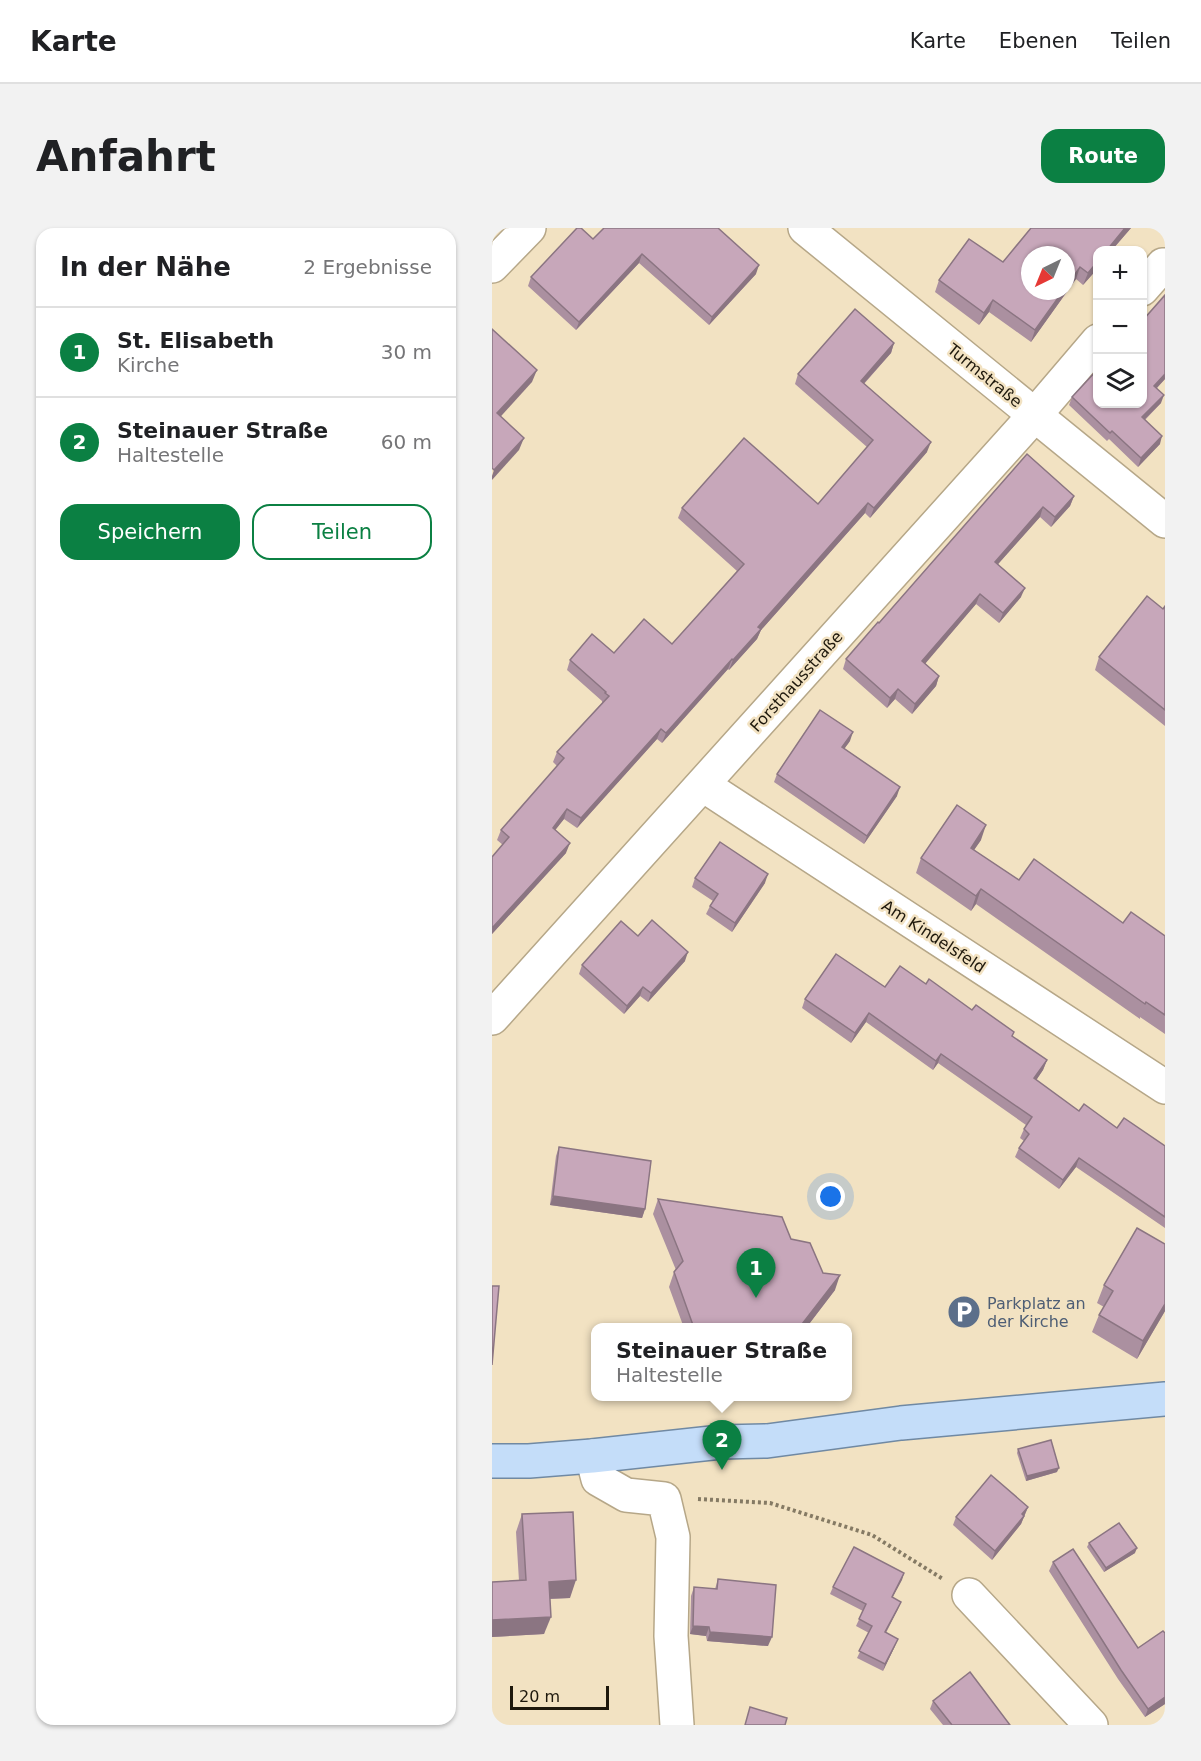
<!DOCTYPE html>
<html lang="de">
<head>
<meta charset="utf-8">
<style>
	body { margin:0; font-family:"DejaVu Sans",sans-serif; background:#f2f2f2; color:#202124 }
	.controls { position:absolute; right:18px; top:18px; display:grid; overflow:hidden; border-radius:12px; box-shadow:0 2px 4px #0004 }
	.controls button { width:54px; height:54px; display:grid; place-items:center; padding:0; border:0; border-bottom:2px solid #e0e0e0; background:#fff; color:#202124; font:30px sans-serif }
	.compass { position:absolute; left:529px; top:18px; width:54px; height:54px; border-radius:50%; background:#fff; box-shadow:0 2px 4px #0004; rotate:223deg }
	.scale { position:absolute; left:18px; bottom:15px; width:99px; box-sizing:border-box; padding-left:6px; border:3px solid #1e180c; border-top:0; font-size:16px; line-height:21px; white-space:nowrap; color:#1e180c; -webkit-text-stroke:4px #f2e2c2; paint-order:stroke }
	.you { position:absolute; left:339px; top:969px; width:21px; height:21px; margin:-15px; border:4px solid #fff; border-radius:50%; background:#1a73e8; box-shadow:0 0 0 9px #1a73e833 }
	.badge { display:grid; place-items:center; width:39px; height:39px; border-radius:50%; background:#0b8043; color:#fff; font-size:20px; font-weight:700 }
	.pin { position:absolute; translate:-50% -50px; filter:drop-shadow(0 2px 3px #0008) }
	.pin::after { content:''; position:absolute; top:32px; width:21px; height:18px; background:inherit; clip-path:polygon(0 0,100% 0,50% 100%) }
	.popup { position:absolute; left:99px; top:1095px; width:261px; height:78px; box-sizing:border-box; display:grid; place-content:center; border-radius:12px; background:#fff; filter:drop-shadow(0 2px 4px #0005); font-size:20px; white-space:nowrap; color:#757577 }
	.popup b { font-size:22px; color:#202124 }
	.popup::after { content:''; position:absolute; left:50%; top:100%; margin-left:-12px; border:12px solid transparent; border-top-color:#fff }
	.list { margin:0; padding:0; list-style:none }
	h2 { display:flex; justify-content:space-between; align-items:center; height:78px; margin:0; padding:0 24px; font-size:26px }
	h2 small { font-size:20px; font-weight:400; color:#757577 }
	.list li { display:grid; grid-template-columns:39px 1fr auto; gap:18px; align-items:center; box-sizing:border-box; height:90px; padding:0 24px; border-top:2px solid #e0e0e0 }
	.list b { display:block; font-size:22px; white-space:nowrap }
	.list p { margin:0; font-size:20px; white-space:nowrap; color:#757577 }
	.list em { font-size:20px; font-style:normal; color:#757577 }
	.actions { display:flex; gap:12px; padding:18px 24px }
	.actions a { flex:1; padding:14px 0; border:2px solid #0b8043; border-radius:18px; text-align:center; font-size:21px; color:#0b8043 }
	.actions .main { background:#0b8043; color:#fff }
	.icon { flex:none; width:33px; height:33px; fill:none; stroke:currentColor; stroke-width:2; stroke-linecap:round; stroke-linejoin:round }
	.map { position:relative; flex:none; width:673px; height:1497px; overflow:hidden; border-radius:18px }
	header { display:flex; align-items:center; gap:36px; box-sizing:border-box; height:84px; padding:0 30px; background:#fff; border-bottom:2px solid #e0e0e0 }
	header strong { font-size:28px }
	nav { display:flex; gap:33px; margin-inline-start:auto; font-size:21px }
	.intro { display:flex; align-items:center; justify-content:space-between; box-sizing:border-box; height:144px; padding:0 36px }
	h1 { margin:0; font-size:42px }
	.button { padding:15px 27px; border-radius:18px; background:#0b8043; color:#fff; font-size:21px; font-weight:700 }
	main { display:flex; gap:36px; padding:0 36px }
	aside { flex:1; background:#fff; border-radius:18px; box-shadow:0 2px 4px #0004 }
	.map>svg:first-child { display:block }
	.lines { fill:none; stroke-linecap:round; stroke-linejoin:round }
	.minor-casing { stroke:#b6a788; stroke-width:36 }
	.major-casing { stroke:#7089a3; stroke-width:36 }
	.path { stroke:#857a64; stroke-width:4; stroke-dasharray:3 3; stroke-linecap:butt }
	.minor { stroke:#fff; stroke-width:33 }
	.major { stroke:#c4ddf9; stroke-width:33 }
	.wall { fill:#ab90a0 }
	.shaded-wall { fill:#8b7582 }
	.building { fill:#c7a7ba; stroke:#8b7582; stroke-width:1.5 }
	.labels { text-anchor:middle; stroke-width:5; stroke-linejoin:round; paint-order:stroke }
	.street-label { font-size:16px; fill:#1e180c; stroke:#f2e2c2 }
	.service-label { font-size:16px; fill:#4e5e75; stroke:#f2e2c2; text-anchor:start }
</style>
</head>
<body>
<header>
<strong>Karte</strong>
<nav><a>Karte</a><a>Ebenen</a><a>Teilen</a></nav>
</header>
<div class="intro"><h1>Anfahrt</h1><a class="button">Route</a></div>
<main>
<aside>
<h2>In der Nähe<small>2 Ergebnisse</small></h2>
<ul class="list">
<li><span class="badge">1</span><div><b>St. Elisabeth</b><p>Kirche</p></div><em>30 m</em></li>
<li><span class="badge">2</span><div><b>Steinauer Straße</b><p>Haltestelle</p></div><em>60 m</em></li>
</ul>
<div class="actions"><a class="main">Speichern</a><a>Teilen</a></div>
</aside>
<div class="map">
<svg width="673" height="1497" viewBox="0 0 673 1497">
	<rect width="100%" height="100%" fill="#f2e2c2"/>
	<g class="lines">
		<defs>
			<g id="minor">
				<polyline points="313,0 673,293"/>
				<polyline points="0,38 37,0"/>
				<polyline points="650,61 671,37"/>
				<polyline points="211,557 673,859"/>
				<polyline points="0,790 542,188 606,113"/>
				<polyline points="100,1228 106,1251 134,1267 172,1271 181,1309 179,1408 185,1497"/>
				<polyline points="477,1367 599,1497"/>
			</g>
			<polyline id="major" points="0,1233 37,1233 100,1228 229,1214 275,1213 409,1195 673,1171"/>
		</defs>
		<!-- minor casing -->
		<use href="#minor" class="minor-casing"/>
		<!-- major casing -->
		<use href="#major" class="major-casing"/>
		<!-- path -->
		<polyline class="path" points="206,1271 278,1275 380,1307 451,1351"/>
		<!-- minor -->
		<use href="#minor" class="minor"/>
		<!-- major -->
		<use href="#major" class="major"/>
	</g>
	<!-- wall -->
	<g class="wall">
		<polygon points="539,0 639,0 620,22 606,22 606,40 591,57 584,51 539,114 497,84 487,97 443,64 447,52 511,34"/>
		<polygon points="101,11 264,46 217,97 147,35 84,102 36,58 39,49"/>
		<polygon points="673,67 673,151 665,160 669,175 653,192 668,216 646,239 617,211 615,213 577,177 580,169"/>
		<polygon points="402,115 399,125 372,156 435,224 378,290 373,285 269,402 265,411 237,442 236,441 170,515 165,511 85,600 72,591 63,602 74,625 0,706 0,629 11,617 5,612 9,602 65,538 61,534 65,524 110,475 110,473 75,442 78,432 180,416 245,343 186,290 190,280 326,276 375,219 303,156 306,146"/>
		<polygon points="535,226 582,268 578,278 559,299 548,289 506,336 529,369 507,395 484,376 433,435 447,448 444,458 420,486 403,471 395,480 351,441 354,431 387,395"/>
		<polygon points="673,378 673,498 603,442 607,429 671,381"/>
		<polygon points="358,513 352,521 405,568 372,616 282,554 285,546"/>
		<polygon points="489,612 482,622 527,652 631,695 673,708 673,806 648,789 648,791 484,676 479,683 424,645 429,630"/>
		<polygon points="203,650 273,655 240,704 214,686 218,678 221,673 200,659"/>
		<polygon points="146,708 193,733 156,774 148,768 132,786 87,746 90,737"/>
		<polygon points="434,756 480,782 555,832 551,842 544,852 587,883 625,900 673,918 673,1000 584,939 567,961 523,929 527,920 532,913 528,910 532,901 534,897 446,835 441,842 374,794 359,815 310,780 313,771 393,759"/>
		<polygon points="67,919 153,981 150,990 58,977 64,928"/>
		<polygon points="166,971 299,1011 331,1045 343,1062 314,1100 192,1100 177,1059 182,1044 184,1042 161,986"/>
		<polygon points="673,1016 673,1083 645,1131 600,1104 607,1087 612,1079 605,1075 612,1057"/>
		<polygon points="526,1221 565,1244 534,1253 525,1225"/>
		<polygon points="536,1279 529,1296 500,1332 461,1297 464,1289"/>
		<polygon points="30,1286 78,1370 58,1371 52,1406 0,1409 0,1354 27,1353 24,1304"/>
		<polygon points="597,1315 643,1325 612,1344 595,1319"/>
		<polygon points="561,1334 646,1420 673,1405 673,1476 653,1489 626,1451 557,1343"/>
		<polygon points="412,1345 400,1369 406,1381 394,1405 403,1418 391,1443 365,1430 377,1405 364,1398 371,1383 338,1366 341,1359"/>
		<polygon points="226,1351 276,1418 215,1413 214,1408 198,1406 199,1368 202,1359 223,1361"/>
		<polygon points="441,1473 518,1497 451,1497 438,1481"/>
	</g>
	<!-- shaded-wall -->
	<g class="shaded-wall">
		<polygon points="633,0 639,0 620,22 615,22"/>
		<polygon points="150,26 147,35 84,102 87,94"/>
		<polygon points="606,33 606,40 591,57 596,45"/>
		<polygon points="267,37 264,46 217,97 220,89"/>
		<polygon points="588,39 584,51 539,114 543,102 571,63 574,63 574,59"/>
		<polygon points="501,72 497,84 487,97 492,85"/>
		<polygon points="402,115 399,125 365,163 369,153"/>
		<polygon points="45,142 40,154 1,197 5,185"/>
		<polygon points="673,146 673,151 659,166 662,158"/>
		<polygon points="672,167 669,175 647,197 650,189"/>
		<polygon points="670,208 668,216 646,239 649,230"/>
		<polygon points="32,210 27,222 0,252 0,248 2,242"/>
		<polygon points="439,214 435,224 378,290 382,280"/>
		<polygon points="582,268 578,278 559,299 563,289"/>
		<polygon points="376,275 373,285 269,402 265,411 237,442 241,432 266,399"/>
		<polygon points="551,279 548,289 499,344 503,334"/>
		<polygon points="533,360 529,369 507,395 511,385"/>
		<polygon points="488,366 484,376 427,443 430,433"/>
		<polygon points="240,431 236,441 170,515 174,505"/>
		<polygon points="447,448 444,458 420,486 423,476"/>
		<polygon points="406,461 403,471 395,480 398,470"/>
		<polygon points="169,501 165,511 85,600 89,590"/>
		<polygon points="361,504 358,513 347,528 350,519"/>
		<polygon points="408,559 405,568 372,616 375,608"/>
		<polygon points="75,581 72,591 57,610 61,600"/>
		<polygon points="494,597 489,612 473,635 479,620"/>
		<polygon points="78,615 74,625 0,706 0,700"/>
		<polygon points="276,646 273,655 240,704 243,695"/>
		<polygon points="489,661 484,676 479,683 484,668"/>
		<polygon points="196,724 193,733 156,774 159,765"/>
		<polygon points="151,759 148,768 132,786 135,778"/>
		<polygon points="377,785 374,794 359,815 363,805"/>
		<polygon points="449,826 446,835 441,842 444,833"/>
		<polygon points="555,832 551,842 539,860 542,850"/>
		<polygon points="587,930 584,939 567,961 571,952"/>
		<polygon points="61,968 153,981 150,990 58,977"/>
		<polygon points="348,1047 343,1062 314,1100 307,1100"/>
		<polygon points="673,1076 673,1083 645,1131 651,1113"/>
		<polygon points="567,1240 565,1244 534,1253 535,1248"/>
		<polygon points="536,1279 529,1296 500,1332 503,1323"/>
		<polygon points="645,1320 643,1325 612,1344 614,1340"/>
		<polygon points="412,1345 410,1352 397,1376 400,1369"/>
		<polygon points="84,1352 78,1370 50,1371 57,1354"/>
		<polygon points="409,1374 406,1381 390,1411 393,1404"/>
		<polygon points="59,1389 52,1406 0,1409 0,1392"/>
		<polygon points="201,1398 217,1399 214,1408 198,1406"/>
		<polygon points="218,1404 280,1409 276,1418 215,1413"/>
		<polygon points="406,1411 403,1418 391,1443 393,1436"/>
		<polygon points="673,1469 673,1476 653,1489 656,1481"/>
	</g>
	<!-- building -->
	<g class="building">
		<polygon points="85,0 89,0 101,11 112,0 226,0 267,37 220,89 150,26 87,94 39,49"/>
		<polygon points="539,0 633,0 615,22 606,22 606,33 596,45 588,39 574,59 574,27 538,27 538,63 571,63 543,102 501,72 492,85 447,52 477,11 511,34"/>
		<polygon points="673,67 673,146 662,158 672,167 650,189 670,208 649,230 620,203 618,205 580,169 606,141 606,176 651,176 651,92"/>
		<polygon points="363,81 402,115 369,153 439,214 382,280 376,275 266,399 269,401 241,432 240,431 174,505 169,501 89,590 75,581 61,600 78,615 0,700 0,629 17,609 9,602 72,530 65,524 117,468 113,465 114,464 78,432 100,406 122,425 152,391 180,416 252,336 190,280 252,210 326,276 381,212 306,146"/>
		<polygon points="0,101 45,142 5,185 32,210 2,242 0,240"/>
		<polygon points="535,226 582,268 563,289 551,279 503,334 533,360 511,385 488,366 430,433 447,448 423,476 406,461 398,470 354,431 386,394 387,395"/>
		<polygon points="655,368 671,381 673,378 673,482 607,429"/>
		<polygon points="328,482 361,504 350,519 408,559 375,608 285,546"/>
		<polygon points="465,577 494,597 479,620 527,652 542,631 631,695 639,684 673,708 673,787 654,774 653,776 489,661 484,668 429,630"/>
		<polygon points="228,614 276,646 243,695 218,678 226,666 203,650"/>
		<polygon points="160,692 196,724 159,765 151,759 135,778 90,737 129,693 146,708"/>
		<polygon points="344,726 393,759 408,738 434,756 437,751 480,782 484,777 522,804 520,808 555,832 542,850 587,883 592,876 625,900 632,890 673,918 673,989 587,930 571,952 527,920 537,906 532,901 540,889 449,826 444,833 377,785 363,805 313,771"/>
		<polygon points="67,919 159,933 153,981 61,968"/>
		<polygon points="166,971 290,989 299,1011 318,1015 331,1045 348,1047 307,1100 202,1100 182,1044 191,1033"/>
		<polygon points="645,1000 673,1016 673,1076 651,1113 607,1087 621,1063 612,1057"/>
		<polygon points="0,1058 7,1058 0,1137"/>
		<polygon points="559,1212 567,1240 535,1248 526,1221"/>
		<polygon points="499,1247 536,1279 530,1286 532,1288 503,1323 464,1289"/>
		<polygon points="81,1284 84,1352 57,1354 59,1389 0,1392 0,1354 34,1352 30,1286"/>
		<polygon points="627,1295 645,1320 614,1340 597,1315"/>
		<polygon points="362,1319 412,1345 400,1369 409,1374 393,1404 406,1411 393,1436 367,1423 380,1398 367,1391 374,1376 341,1359"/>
		<polygon points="581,1321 646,1420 671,1403 673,1405 673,1469 656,1481 629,1442 561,1334"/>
		<polygon points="226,1351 284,1357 280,1409 218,1404 217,1399 201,1398 202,1359 225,1361"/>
		<polygon points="478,1444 518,1497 460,1497 441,1473"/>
		<polygon points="258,1479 295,1490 293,1497 253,1497"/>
	</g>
	<!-- icons -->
	<defs>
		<symbol id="parking-disc" viewBox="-11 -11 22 22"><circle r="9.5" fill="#5c6f8a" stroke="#f2e2c2"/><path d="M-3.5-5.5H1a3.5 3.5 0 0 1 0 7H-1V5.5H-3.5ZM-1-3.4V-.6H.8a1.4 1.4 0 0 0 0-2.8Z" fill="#fff"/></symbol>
	</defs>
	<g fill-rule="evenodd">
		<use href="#parking-disc" x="453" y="1065" width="38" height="38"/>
	</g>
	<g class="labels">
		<!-- street labels -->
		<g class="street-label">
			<text transform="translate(493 147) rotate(39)" y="6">Turmstraße</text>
			<text transform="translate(304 453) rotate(-48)" y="6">Forsthausstraße</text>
			<text transform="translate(442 708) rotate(33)" y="6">Am Kindelsfeld</text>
		</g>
		<!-- service labels -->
		<g class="service-label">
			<text x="495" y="1081">Parkplatz an<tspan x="495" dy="18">der Kirche</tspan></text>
		</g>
	</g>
</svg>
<div class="controls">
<button>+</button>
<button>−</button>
<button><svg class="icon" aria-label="layers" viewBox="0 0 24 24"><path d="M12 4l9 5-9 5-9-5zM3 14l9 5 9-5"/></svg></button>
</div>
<svg class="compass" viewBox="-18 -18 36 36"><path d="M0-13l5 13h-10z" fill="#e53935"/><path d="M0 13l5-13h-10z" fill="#757577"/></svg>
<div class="scale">20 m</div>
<div class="you"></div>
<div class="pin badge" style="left:264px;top:1070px">1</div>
<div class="pin badge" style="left:230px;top:1242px">2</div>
<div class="popup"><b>Steinauer Straße</b>Haltestelle</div>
</div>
</main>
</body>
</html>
